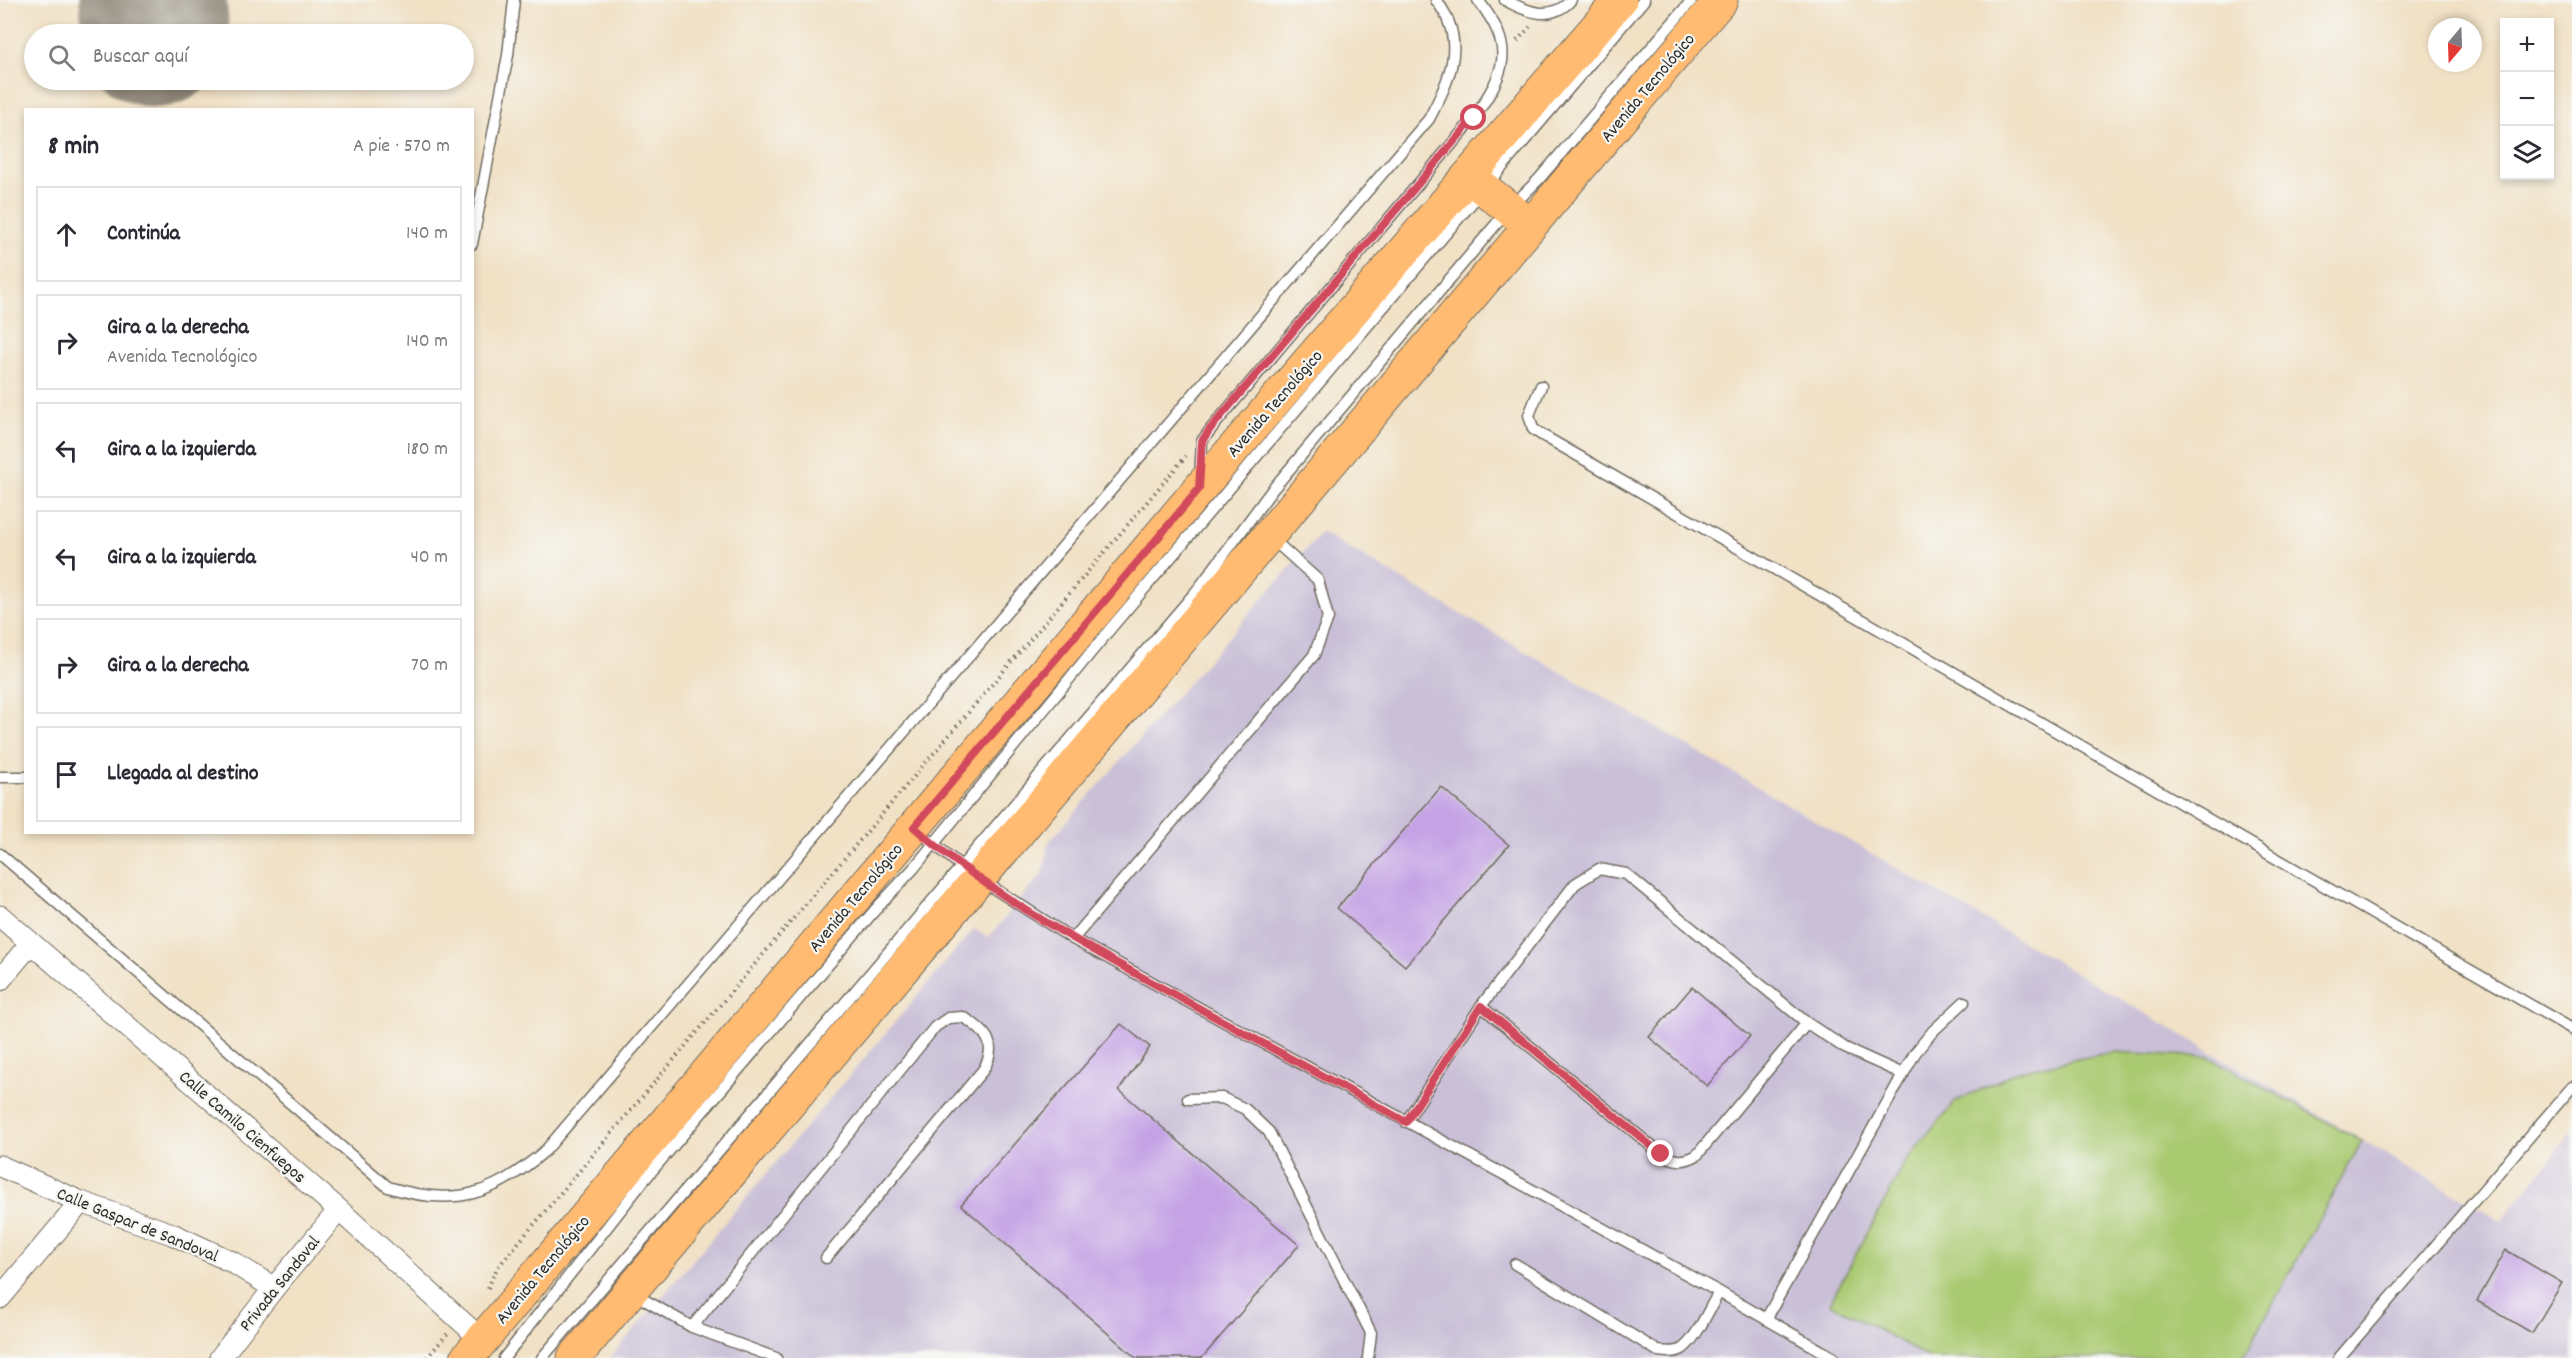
<!DOCTYPE html>
<html lang="es">
<head>
<meta charset="utf-8">
<style>
	body { margin:0; font-family:Dekko,sans-serif; background:#f7f7f7; color:#2b2b33 }
	.controls { position:absolute; right:18px; top:18px; display:grid; overflow:hidden; border-radius:0px; box-shadow:0 3px 9px #0003 }
	.controls button { width:54px; height:54px; display:grid; place-items:center; padding:0; border:0; border-bottom:2px solid #e1e1e2; background:#fff; color:#2b2b33; font:30px sans-serif }
	.compass { position:absolute; left:2428px; top:18px; width:54px; height:54px; border-radius:50%; background:#fff; box-shadow:0 3px 9px #0003; rotate:199deg }
	.stop { position:absolute; width:18px; height:18px; margin:-14px; border:4px solid #d1495b; border-radius:50%; background:#fff }
	.stop.end { background:#d1495b; border-color:#fff; box-shadow:0 2px 6px #0008 }
	.list { margin:0; padding:0; list-style:none }
	h2 { display:flex; justify-content:space-between; align-items:center; height:78px; margin:0; padding:0 24px; font-size:26px }
	h2 small { font-size:20px; font-weight:400; color:#7c7c81 }
	.list li { display:grid; grid-template-columns:39px 1fr auto; gap:18px; align-items:center; box-sizing:border-box; height:96px; margin:0 12px 12px; padding:0 12px; border:2px solid #e1e1e2; border-radius:0px }
	.list b { display:block; font-size:22px; white-space:nowrap }
	.list p { margin:0; font-size:20px; white-space:nowrap; color:#7c7c81 }
	.list em { font-size:20px; font-style:normal; color:#7c7c81 }
	.icon { flex:none; width:33px; height:33px; fill:none; stroke:currentColor; stroke-width:2; stroke-linecap:round; stroke-linejoin:round }
	.map { position:relative; flex:none; width:2572px; height:1358px; overflow:hidden }
	.search { position:absolute; background:#fff; box-shadow:0 3px 9px #0003; left:24px; top:24px; width:450px; height:66px; display:flex; align-items:center; gap:15px; box-sizing:border-box; padding:0 21px; border-radius:33px; color:#7c7c81; font-size:22px }
	.panel { position:absolute; background:#fff; box-shadow:0 3px 9px #0003; left:24px; top:108px; width:450px; height:726px; border-radius:0px }
	.map>svg:first-child { display:block }
	.industrial { fill:#c9bfd7 }
	.green { fill:#aaca72; stroke:#6a7a4e; stroke-width:1.5 }
	.lines { fill:none; stroke-linecap:round; stroke-linejoin:round }
	.runway { stroke:#8e8678; stroke-width:147 }
	.building { fill:#c4a2e5 }
	.lane-casing { stroke:#706b61; stroke-width:13 }
	.street-casing { stroke:#706b61; stroke-width:23 }
	.primary-casing { stroke:#706b61; stroke-width:35 }
	.path { stroke:#706b61; stroke-width:4; stroke-dasharray:1.5 4.5; stroke-linecap:butt }
	.lane { stroke:#fff; stroke-width:10 }
	.street { stroke:#fff; stroke-width:21 }
	.primary { stroke:#ffbb71; stroke-width:33 }
	.route { stroke:#d1495b; stroke-width:8 }
	.labels { text-anchor:middle; stroke-width:4.5; stroke-linejoin:round; paint-order:stroke }
	.street-label { font-size:18px; fill:#2b2b2b; stroke:#f6f6f2 }
</style>
</head>
<body>
<div class="map">
<svg width="2572" height="1358" viewBox="0 0 2572 1358">
	<rect width="100%" height="100%" fill="#f6f6f2"/>
	<filter id="ink" filterUnits="userSpaceOnUse"><feTurbulence type="fractalNoise" baseFrequency=".0167" numOctaves="2"/><feDisplacementMap in="SourceGraphic" scale="12" xChannelSelector="R" yChannelSelector="G"/><feConvolveMatrix kernelMatrix="1 2 1 2 8 2 1 2 1" color-interpolation-filters="sRGB"/></filter>
	<filter id="wash" filterUnits="userSpaceOnUse"><feTurbulence type="fractalNoise" baseFrequency=".008" numOctaves="4" result="noise"/><feDisplacementMap in="SourceGraphic" scale="24" xChannelSelector="R" yChannelSelector="G"/><feGaussianBlur stdDeviation="1.35" result="paint"/><feColorMatrix in="noise" values="0 0 0 0 0 0 0 0 0 0 0 0 0 0 0 0 0 1.4 0 .05"/><feComposite in="paint" operator="in"/></filter>
	<g filter="url(#wash)">
		<rect width="100%" height="100%" fill="#f1e1c5"/>
		<!-- industrial -->
		<polygon class="industrial" points="1321,532 2501,1221 2572,1132 2572,1358 610,1358 974,929 989,937 1044,871 1048,843"/>
		<!-- green -->
		<polygon class="green" points="2113,1052 2209,1057 2362,1141 2243,1358 1930,1358 1830,1303 1907,1159 1955,1102 2018,1071"/>
		<g class="lines">
			<!-- runway -->
			<polyline class="runway" points="153,0 156,34"/>
		</g>
		<g id="blocks">
			<!-- building -->
			<g class="building">
				<polygon points="1441,787 1509,845 1405,966 1337,908"/>
				<polygon points="1692,987 1750,1036 1707,1086 1649,1037"/>
				<polygon points="1121,1024 1150,1047 1119,1090 1299,1245 1202,1358 1136,1358 961,1205"/>
				<polygon points="2506,1250 2562,1283 2532,1333 2477,1301"/>
			</g>
		</g>
	</g>
	<g filter="url(#ink)">
		<use href="#blocks" fill-opacity="0" stroke="#706b61" stroke-width="1.5"/>
		<g class="lines">
			<defs>
				<g id="lane">
					<path d="M 1505,0 C 1527,12 1551,22 1571,0"/>
					<polyline points="472,244 508,55 514,0"/>
					<polyline points="1541,386 1529,415 1533,429 1542,435 2572,1029"/>
					<path d="M 1200,476 L 1202,441 L 1211,429 L 1474,118 C 1506,70 1516,49 1478,0"/>
					<polyline points="0,777 26,777"/>
					<polyline points="929,840 966,870"/>
					<path d="M 0,854 L 388,1187 C 455,1208 494,1195 546,1150 L 1429,119 C 1450,79 1468,41 1436,0"/>
					<polyline points="981,880 1073,939 1719,1292 1834,1358"/>
					<polyline points="1073,939 1314,655 1328,618 1318,580 1270,537"/>
					<polyline points="1481,1006 1575,884 1599,869 1626,874 1807,1023"/>
					<polyline points="1188,1099 1222,1098 1245,1109 1269,1132 1371,1333 1368,1358"/>
					<path d="M 1406,1122 L 1481,1006 L 1661,1154 C 1675,1161 1683,1163 1697,1155 L 1807,1023 L 1845,1048 L 1903,1074"/>
					<path d="M 1515,1264 L 1658,1351 C 1666,1352 1675,1353 1682,1349 C 1696,1340 1710,1307 1719,1292"/>
					<polyline points="634,1294 692,1327 776,1358"/>
					<polyline points="1766,1319 1915,1053 1933,1031 1964,1002"/>
					<path d="M 692,1327 L 935,1027 L 948,1018 L 963,1017 C 986,1031 999,1044 983,1070 L 826,1258"/>
					<polyline points="504,1358 645,1179 875,910 914,868 1111,628 1644,0"/>
					<polyline points="542,1358 1199,588 1272,490 1508,210 1539,179 1692,0"/>
					<polyline points="2339,1358 2572,1087"/>
				</g>
				<g id="street">
					<polyline points="0,916 339,1210 482,1340"/>
					<polyline points="0,980 31,943"/>
					<polyline points="0,1166 81,1202 172,1234 232,1262 274,1288"/>
					<polyline points="0,1298 81,1202"/>
					<polyline points="220,1358 274,1288 339,1210"/>
				</g>
				<g id="primary">
					<polyline points="1469,177 1530,225"/>
					<polyline points="467,1358 1199,489 1620,0"/>
					<polyline points="574,1358 1721,0"/>
				</g>
			</defs>
			<!-- lane casing -->
			<use href="#lane" class="lane-casing"/>
			<!-- street casing -->
			<use href="#street" class="street-casing"/>
			<!-- primary casing -->
			<use href="#primary" class="primary-casing"/>
			<!-- path -->
			<g class="path">
				<polyline points="1517,41 1530,27"/>
				<polyline points="488,1288 497,1268 1186,456"/>
				<polyline points="427,1358 447,1334"/>
			</g>
			<!-- lane -->
			<use href="#lane" class="lane"/>
			<!-- street -->
			<use href="#street" class="street"/>
			<!-- primary -->
			<use href="#primary" class="primary"/>
		</g>
	</g>
	<g class="lines" filter="url(#ink)">
		<!-- route -->
		<path class="route" d="M 1474,118 L 1210,429 L 1202,441 L 1199,489 L 914,827 C 988,893 1076,941 1162,988 C 1244,1033 1325,1077 1406,1122 L 1481,1006 L 1661,1154"/>
	</g>
	<g class="labels">
		<!-- street labels -->
		<g class="street-label">
			<text transform="translate(1647 87) rotate(-50)" y="6">Avenida Tecnológico</text>
			<text transform="translate(1274 403) rotate(-49)" y="6">Avenida Tecnológico</text>
			<text transform="translate(855 897) rotate(-50)" y="6">Avenida Tecnológico</text>
			<text transform="translate(243 1126) rotate(41)" y="6">Calle Camilo Cienfuegos</text>
			<text transform="translate(138 1224) rotate(22)" y="6">Calle Gaspar de Sandoval</text>
			<text transform="translate(542 1269) rotate(-50)" y="6">Avenida Tecnológico</text>
			<text transform="translate(279 1283) rotate(-51)" y="6">Privada Sandoval</text>
		</g>
	</g>
</svg>
<div class="controls">
<button>+</button>
<button>−</button>
<button><svg class="icon" aria-label="layers" viewBox="0 0 24 24"><path d="M12 4l9 5-9 5-9-5zM3 14l9 5 9-5"/></svg></button>
</div>
<svg class="compass" viewBox="-18 -18 36 36"><path d="M0-13l5 13h-10z" fill="#e53935"/><path d="M0 13l5-13h-10z" fill="#7c7c81"/></svg>
<div class="stop" style="left:1474px;top:118px"></div>
<div class="stop end" style="left:1661px;top:1154px"></div>
<div class="search"><svg class="icon" aria-label="search" viewBox="0 0 24 24"><circle cx="10" cy="10" r="6"/><path d="M15 15l6 6"/></svg>Buscar aquí</div>
<section class="panel">
<h2>8 min<small>A pie · 570 m</small></h2>
<ul class="list">
<li><svg class="icon" aria-label="ahead" viewBox="0 0 24 24"><path d="M12 20V5M6 11l6-6 6 6"/></svg><div><b>Continúa</b></div><em>140 m</em></li>
<li><svg class="icon" aria-label="right" viewBox="0 0 24 24"><path d="M7 20v-9h11M14 6l5 5-5 5"/></svg><div><b>Gira a la derecha</b><p>Avenida Tecnológico</p></div><em>140 m</em></li>
<li><svg class="icon" aria-label="left" viewBox="0 0 24 24"><path d="M17 20v-9H6M10 6l-5 5 5 5"/></svg><div><b>Gira a la izquierda</b></div><em>180 m</em></li>
<li><svg class="icon" aria-label="left" viewBox="0 0 24 24"><path d="M17 20v-9H6M10 6l-5 5 5 5"/></svg><div><b>Gira a la izquierda</b></div><em>40 m</em></li>
<li><svg class="icon" aria-label="right" viewBox="0 0 24 24"><path d="M7 20v-9h11M14 6l5 5-5 5"/></svg><div><b>Gira a la derecha</b></div><em>70 m</em></li>
<li><svg class="icon" aria-label="arrive" viewBox="0 0 24 24"><path d="M6 21V4h12l-3 4 3 4H6"/></svg><div><b>Llegada al destino</b></div></li>
</ul>
</section>
</div>
</body>
</html>
